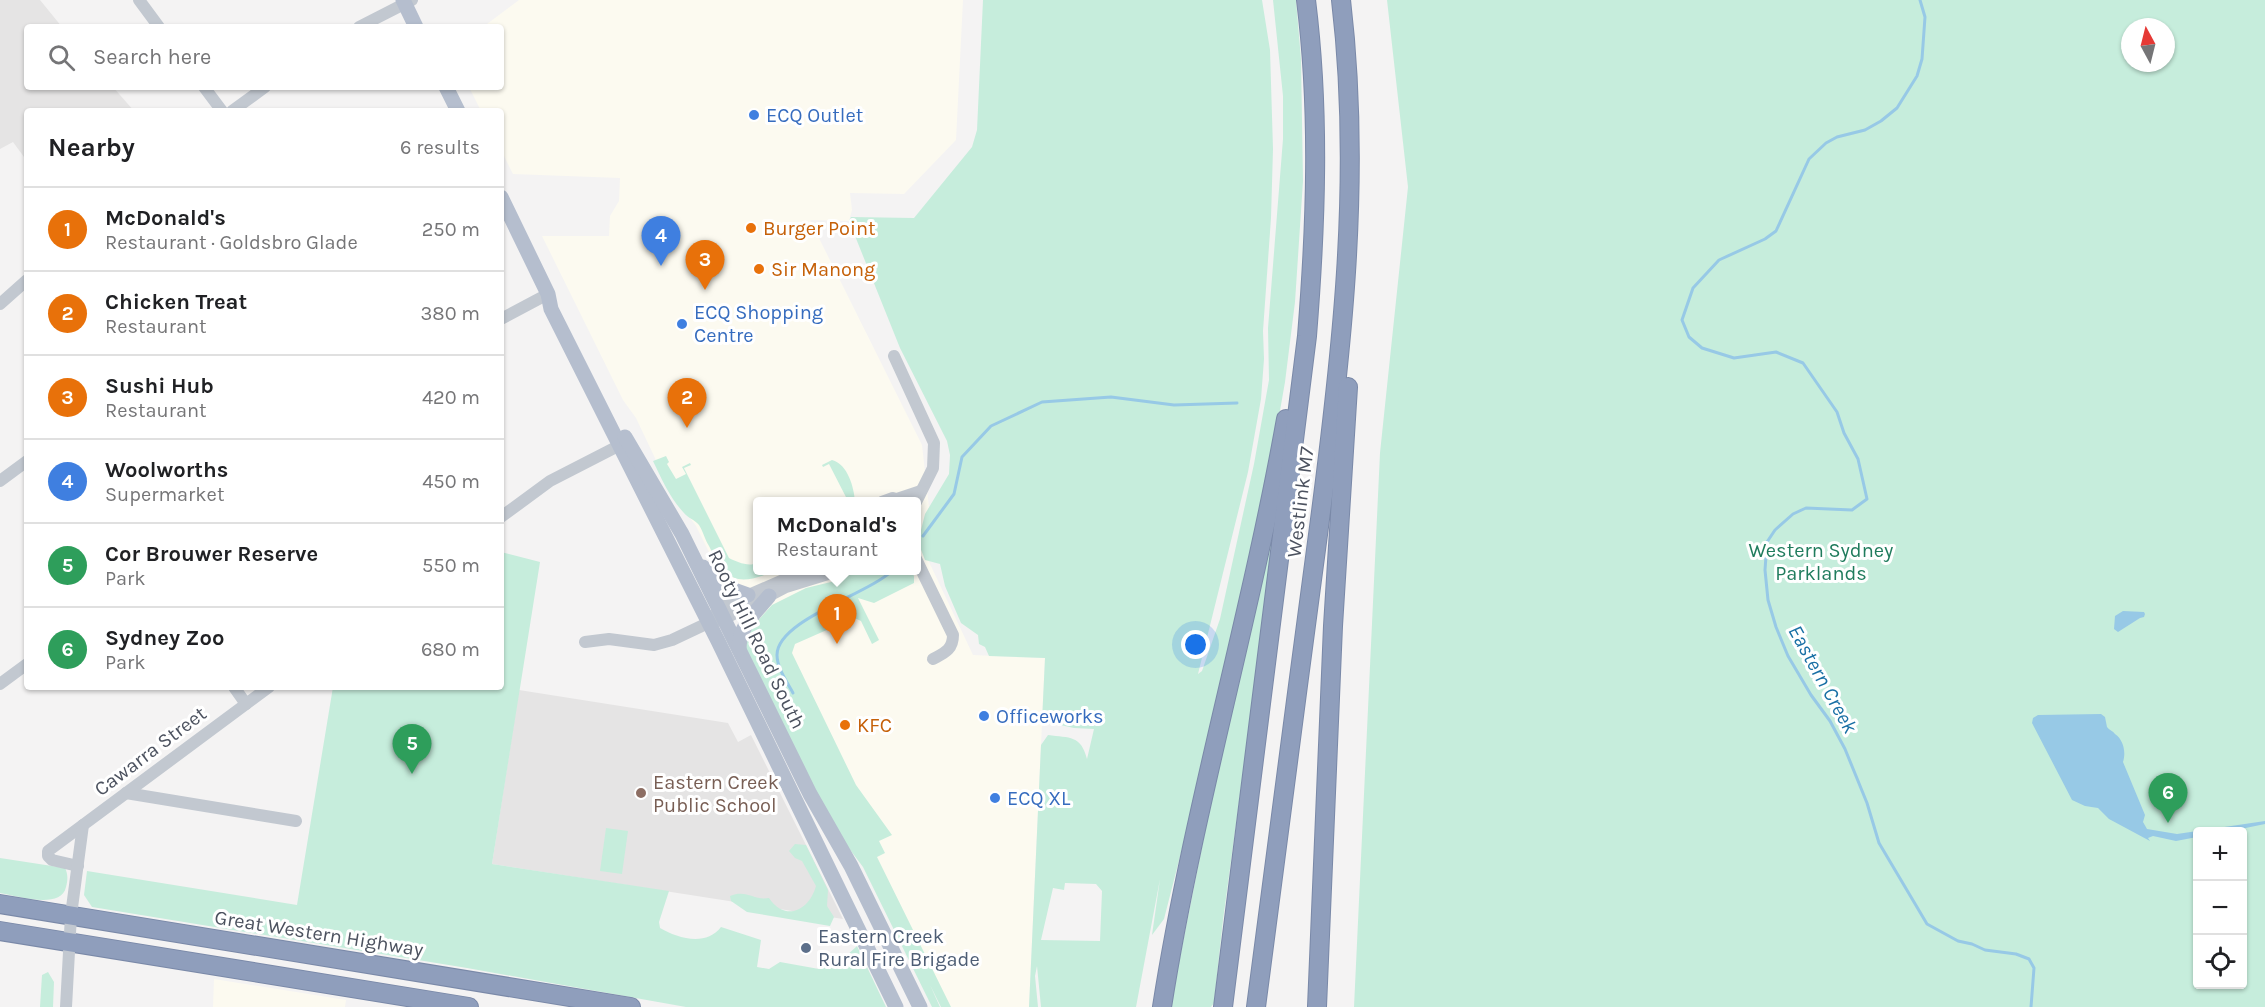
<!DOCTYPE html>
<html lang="en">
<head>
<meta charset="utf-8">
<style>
	body { margin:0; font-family:Karla,sans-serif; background:#f6f6f6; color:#202124 }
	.controls { position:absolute; right:18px; bottom:18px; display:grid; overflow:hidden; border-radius:6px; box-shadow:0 2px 4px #0004 }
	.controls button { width:54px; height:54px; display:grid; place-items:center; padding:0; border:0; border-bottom:2px solid #e0e0e0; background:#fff; color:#202124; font:30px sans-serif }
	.compass { position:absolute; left:2121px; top:18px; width:54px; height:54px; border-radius:50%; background:#fff; box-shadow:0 2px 4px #0004; rotate:353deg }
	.you { position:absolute; left:1196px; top:645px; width:21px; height:21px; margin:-15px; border:4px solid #fff; border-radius:50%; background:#1a73e8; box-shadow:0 0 0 9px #1a73e833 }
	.badge { display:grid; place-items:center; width:39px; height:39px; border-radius:50%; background:#7c3aed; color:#fff; font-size:20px; font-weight:700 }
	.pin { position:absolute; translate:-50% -50px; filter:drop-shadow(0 2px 3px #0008) }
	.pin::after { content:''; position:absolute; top:32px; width:21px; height:18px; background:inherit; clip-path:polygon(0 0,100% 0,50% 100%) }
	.popup { position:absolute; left:753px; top:497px; width:168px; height:78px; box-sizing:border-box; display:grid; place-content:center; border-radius:6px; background:#fff; filter:drop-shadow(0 2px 4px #0005); font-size:20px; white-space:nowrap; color:#757577 }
	.popup b { font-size:22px; color:#202124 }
	.popup::after { content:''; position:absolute; left:50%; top:100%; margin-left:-12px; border:12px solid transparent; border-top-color:#fff }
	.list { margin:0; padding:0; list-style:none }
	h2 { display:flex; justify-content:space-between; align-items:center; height:78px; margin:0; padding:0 24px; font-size:26px }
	h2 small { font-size:20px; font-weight:400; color:#757577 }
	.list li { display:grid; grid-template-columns:39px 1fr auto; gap:18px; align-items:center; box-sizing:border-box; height:84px; padding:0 24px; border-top:2px solid #e0e0e0 }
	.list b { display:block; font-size:22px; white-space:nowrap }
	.list p { margin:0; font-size:20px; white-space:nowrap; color:#757577 }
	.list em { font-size:20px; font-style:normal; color:#757577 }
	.icon { flex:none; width:33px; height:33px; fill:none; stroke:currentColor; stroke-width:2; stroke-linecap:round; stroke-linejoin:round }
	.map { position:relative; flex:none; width:2265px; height:1007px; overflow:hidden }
	.search { position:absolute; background:#fff; box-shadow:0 2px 4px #0004; left:24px; top:24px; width:480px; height:66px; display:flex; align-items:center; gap:15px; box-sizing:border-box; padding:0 21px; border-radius:6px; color:#757577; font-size:22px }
	.panel { position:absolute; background:#fff; box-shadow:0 2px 4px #0004; left:24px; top:108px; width:480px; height:582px; border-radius:6px }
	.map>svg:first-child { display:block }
	.commercial { fill:#fcfaf0; fill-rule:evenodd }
	.education { fill:#e5e4e4 }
	.green { fill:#c6eddc; fill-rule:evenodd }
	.water { fill:#97c9e6 }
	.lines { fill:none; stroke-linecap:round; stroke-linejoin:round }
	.stream { stroke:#97c9e6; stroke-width:3 }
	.highway-casing { stroke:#7a89a8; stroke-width:20 }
	.minor { stroke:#c2c8d0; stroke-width:12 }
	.major { stroke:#b5bece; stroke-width:15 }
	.highway { stroke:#8f9ebc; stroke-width:18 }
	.shop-dot { fill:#3f7fe0; stroke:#fff; stroke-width:2 }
	.food-dot { fill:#e8710a; stroke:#fff; stroke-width:2 }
	.education-dot { fill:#8d6e63; stroke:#fff; stroke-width:2 }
	.service-dot { fill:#5c6f8a; stroke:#fff; stroke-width:2 }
	.labels { text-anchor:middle; stroke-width:6; stroke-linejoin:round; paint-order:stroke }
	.shop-label { font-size:20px; fill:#366cbe; stroke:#fff; text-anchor:start }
	.food-label { font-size:20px; fill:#c56008; stroke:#fff; text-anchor:start }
	.street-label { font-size:20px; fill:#4c525f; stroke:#fff }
	.park-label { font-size:20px; fill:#207c5d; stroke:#fff }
	.education-label { font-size:20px; fill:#785e54; stroke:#fff; text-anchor:start }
	.service-label { font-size:20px; fill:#4e5e75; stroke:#fff; text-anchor:start }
	.water-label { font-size:21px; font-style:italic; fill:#1970a5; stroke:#fff }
</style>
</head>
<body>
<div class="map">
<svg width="2265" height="1007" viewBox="0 0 2265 1007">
	<rect width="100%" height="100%" fill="#f4f3f3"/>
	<!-- commercial -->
	<g class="commercial">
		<path d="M 519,0 L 963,0 L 956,140 L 904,194 L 850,193 L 852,210 L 849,221 L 810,220 L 922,445 L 930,516 L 921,545 L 973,655 L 1045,658 L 1029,1007 L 942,1007 L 759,622 L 738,583 L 726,575 L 713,560 L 696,526 L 679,503 L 664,477 L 636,418 L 623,400 L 542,236 L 609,236 L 610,216 L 619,201 L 620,178 L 513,174 L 501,150 L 501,111 L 481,111 L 469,87 L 501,87 L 501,27 L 483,27 ZM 758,502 L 916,502 L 916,570 L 758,570 Z"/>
		<polygon points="214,979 346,1000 345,1007 213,1007"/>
	</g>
	<!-- education -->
	<g class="education">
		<polygon points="0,0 40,0 62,27 27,27 27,87 113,87 134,111 27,111 27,161 13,142 0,149"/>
		<polygon points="519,690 728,723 738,742 751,735 843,919 492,864"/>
	</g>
	<!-- green -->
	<g class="green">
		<path d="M 983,0 L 1262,0 L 1270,50 L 1273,149 L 1271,218 L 1263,331 L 1264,359 L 1261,399 L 1248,472 L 1198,674 L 1202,671 L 1220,619 L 1254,464 L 1269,380 L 1268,328 L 1283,139 L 1283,96 L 1273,0 L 1296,0 L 1301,59 L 1303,181 L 1295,302 L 1285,382 L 1270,468 L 1219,703 L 1201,764 L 1197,790 L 1164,919 L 1152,935 L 1160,879 L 1136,1007 L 1041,1007 L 1037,966 L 1035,976 L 1038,1007 L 1029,1007 L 1041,745 L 1048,735 C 1070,738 1081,735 1087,759 L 1094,729 L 1074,728 L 1042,721 L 1045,658 L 989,656 L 985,647 L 979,644 L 978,635 L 961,623 L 945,586 L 940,564 L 925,560 L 918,542 L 925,514 L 949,474 L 950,455 L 947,441 L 900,348 L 849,221 L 851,217 L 914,218 L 972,147 L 977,130 ZM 1065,883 L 1096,884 L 1102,891 L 1100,941 L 1041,940 L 1053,888 L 1064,890 Z"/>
		<path d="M 1387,0 L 2265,0 L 2265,1007 L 1354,1007 L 1380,453 L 1408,187 ZM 2130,27 L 2166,27 L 2166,63 L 2130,63 ZM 2198,832 L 2242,832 L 2242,984 L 2198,984 Z"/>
		<path d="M 666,456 L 669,462 L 667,464 L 676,479 L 686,474 L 682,467 L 690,463 L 691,465 L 684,468 L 729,558 C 737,562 748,567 757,563 L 758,570 L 775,571 C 738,586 727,583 709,546 C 705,540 703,531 699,525 C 695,520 688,518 684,513 C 670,498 662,480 653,461 Z"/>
		<path d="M 832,460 C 848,464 854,488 855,501 L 848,501 L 829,464 L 823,467 L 822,465 Z"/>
		<polygon points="1272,522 1277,522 1223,920 1214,1003 1211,1007 1170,1007 1209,812"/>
		<path d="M 501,552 L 540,562 L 492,864 L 669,891 L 659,922 L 660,928 C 677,938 706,947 721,927 L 761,940 L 757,967 L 769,969 L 780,962 L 819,969 L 841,955 L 845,957 L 857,946 L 886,1007 L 686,1007 L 467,968 L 92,907 L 84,895 L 87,871 L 297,905 L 333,687 L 501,687 Z"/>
		<polygon points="855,571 911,571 914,576 914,583 874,603 858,598 879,640 872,644 861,621 850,616 834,623 829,629 795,644 792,653 856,785 892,835 879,841 885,853 877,857 951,1007 941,1007 930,985 940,1007 932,1007 863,867 836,831 748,658 744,643 753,626 772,605 806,588 831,582"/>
		<polygon points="606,828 628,831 622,874 600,871"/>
		<path d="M 795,844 L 806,845 L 828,890 L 827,906 L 834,917 L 830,926 L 747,912 L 731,901 L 730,896 C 747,889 754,901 769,898 C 785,922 809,911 816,886 L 802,861 L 795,858 L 789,851 Z"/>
		<path d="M 0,858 L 65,868 C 68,874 68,880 66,887 C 61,910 17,896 0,893 Z"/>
		<polygon points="48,972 54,982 53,1007 40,1007 42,975"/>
	</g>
	<!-- water -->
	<g class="water">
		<polygon points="2123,611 2144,612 2145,614 2144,617 2140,618 2118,632 2114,629 2115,616"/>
		<path d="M 2101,714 L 2105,717 L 2107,727 C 2109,730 2113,731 2115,734 C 2124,740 2126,753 2123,762 L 2145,815 L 2143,822 L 2147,829 L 2177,834 L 2265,821 L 2265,824 L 2231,831 L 2198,832 L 2197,837 L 2176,841 L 2153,836 L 2148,838 L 2150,841 L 2109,819 L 2098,808 L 2085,806 L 2072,800 L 2032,723 L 2033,718 L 2038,715 Z"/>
	</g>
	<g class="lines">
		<!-- stream -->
		<g class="stream">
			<polyline points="1920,0 1925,17 1922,59 1917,76 1897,108 1881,121 1865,130 1837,137 1826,143 1809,159 1776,231 1765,239 1719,260 1693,288 1682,320 1689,337 1702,348 1734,358 1776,352 1803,363 1837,412 1844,433 1858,459 1867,499 1852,510 1806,508 1793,514 1775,530 1767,542 1765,570 1768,600 1776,627 1788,656 1811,695 1830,721 1845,749 1867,803 1879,843 1927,924 1958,941 1972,944 1985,950 2016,954 2029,959 2034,968 2031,1007"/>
			<polyline points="923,536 954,494 962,457 991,426 1042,402 1111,397 1174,405 1237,403"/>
			<path d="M 793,693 C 787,682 777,668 777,655 C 777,620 869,594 893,570"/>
		</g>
		<defs>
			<g id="highway">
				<polyline points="0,904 631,1007"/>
				<polyline points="0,931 469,1007"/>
				<path d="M 1162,1007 C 1193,809 1251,616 1286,419"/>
				<path d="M 1223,1007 L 1307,336 C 1316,224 1320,111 1306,0"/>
				<path d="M 1256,1007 C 1276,847 1298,687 1319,527 C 1342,352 1362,177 1341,0"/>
				<polyline points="1317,1007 1333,626 1348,387"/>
			</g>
		</defs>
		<!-- highway casing -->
		<use href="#highway" class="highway-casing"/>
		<!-- minor -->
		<g class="minor">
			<polyline points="139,0 159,27"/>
			<polyline points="359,27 412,0"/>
			<polyline points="204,87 222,111"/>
			<polyline points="232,111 265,87"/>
			<polyline points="0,304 27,280"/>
			<polyline points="501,319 548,294"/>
			<polyline points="894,356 934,443 933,468 916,502"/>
			<polyline points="0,481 27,461"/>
			<polyline points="897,499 921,491"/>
			<polyline points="882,502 893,498 903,502"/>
			<polyline points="501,517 550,481 626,442"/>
			<path d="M 916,559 L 953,635 C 953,650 944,653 933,659"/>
			<polyline points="715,615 719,609 728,604 806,570"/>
			<polyline points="585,642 609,639 654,645 672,640 708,623 724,619 786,587 841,570"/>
			<polyline points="0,684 27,664"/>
			<polyline points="234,687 246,704"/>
			<polyline points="126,793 296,821"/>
			<polyline points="78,866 52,860 48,856 48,851 269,687"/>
			<polyline points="66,1007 71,915 83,825"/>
		</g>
		<!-- major -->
		<g class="major">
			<polyline points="403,0 416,27"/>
			<polyline points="446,87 458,111"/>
			<polyline points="501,197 548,294 551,309 718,641 896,1007"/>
			<polyline points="625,437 682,534 810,794 851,866 920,1007"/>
			<polyline points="703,567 723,586 748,595"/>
			<path d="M 739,649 C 739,626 755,613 769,596"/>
		</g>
		<!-- highway -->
		<use href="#highway" class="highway"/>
	</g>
	<!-- markers -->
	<g class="shop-dot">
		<circle cx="754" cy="115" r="6"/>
		<circle cx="682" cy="324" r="6"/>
		<circle cx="984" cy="716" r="6"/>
		<circle cx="995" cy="798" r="6"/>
	</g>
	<g class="food-dot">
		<circle cx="751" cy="228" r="6"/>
		<circle cx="759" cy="269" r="6"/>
		<circle cx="845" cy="725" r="6"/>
	</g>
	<circle class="education-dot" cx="641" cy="793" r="6"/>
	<circle class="service-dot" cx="806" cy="948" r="6"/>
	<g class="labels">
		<!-- shop labels -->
		<g class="shop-label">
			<text x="766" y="122">ECQ Outlet</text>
			<text x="694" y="319">ECQ Shopping<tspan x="694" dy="23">Centre</tspan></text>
			<text x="996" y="723">Officeworks</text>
			<text x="1007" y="805">ECQ XL</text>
		</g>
		<!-- food labels -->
		<g class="food-label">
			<text x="763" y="235">Burger Point</text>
			<text x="771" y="276">Sir Manong</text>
			<text x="857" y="732">KFC</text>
		</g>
		<!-- street labels -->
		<g class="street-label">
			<text transform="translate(1300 502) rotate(-83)" y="7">Westlink M7</text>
			<text transform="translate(757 639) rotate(64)" y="7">Rooty Hill Road South</text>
			<text transform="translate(150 751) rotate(-37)" y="7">Cawarra Street</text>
			<text transform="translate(319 933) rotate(9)" y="7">Great Western Highway</text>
		</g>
		<!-- park labels -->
		<g class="park-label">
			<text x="1821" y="557">Western Sydney<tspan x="1821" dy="23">Parklands</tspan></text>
		</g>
		<!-- education labels -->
		<g class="education-label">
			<text x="653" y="789">Eastern Creek<tspan x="653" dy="23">Public School</tspan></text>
		</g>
		<!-- service labels -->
		<g class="service-label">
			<text x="818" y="943">Eastern Creek<tspan x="818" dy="23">Rural Fire Brigade</tspan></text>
		</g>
		<!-- water labels -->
		<g class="water-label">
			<text transform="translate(1823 679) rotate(61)" y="7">Eastern Creek</text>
		</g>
	</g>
</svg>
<div class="controls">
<button>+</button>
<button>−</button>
<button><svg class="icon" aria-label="locate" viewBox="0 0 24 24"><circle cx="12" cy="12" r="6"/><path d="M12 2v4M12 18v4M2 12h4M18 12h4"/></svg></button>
</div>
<svg class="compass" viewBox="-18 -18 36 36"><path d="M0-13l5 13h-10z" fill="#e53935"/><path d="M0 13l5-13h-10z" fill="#757577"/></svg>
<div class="you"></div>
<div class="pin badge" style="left:837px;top:644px;background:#e8710a">1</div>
<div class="popup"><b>McDonald's</b>Restaurant</div>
<div class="pin badge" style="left:687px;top:428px;background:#e8710a">2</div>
<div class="pin badge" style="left:705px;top:290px;background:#e8710a">3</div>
<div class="pin badge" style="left:661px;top:266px;background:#3f7fe0">4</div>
<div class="pin badge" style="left:412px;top:774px;background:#2e9e5b">5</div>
<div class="pin badge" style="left:2168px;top:823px;background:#2e9e5b">6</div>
<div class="search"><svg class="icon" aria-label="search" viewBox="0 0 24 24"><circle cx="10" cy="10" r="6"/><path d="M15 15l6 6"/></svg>Search here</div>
<section class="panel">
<h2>Nearby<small>6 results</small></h2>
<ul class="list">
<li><span class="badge" style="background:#e8710a">1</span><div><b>McDonald's</b><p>Restaurant · Goldsbro Glade</p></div><em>250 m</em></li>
<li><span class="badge" style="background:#e8710a">2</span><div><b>Chicken Treat</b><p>Restaurant</p></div><em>380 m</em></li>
<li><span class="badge" style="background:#e8710a">3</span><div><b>Sushi Hub</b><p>Restaurant</p></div><em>420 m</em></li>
<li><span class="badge" style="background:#3f7fe0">4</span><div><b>Woolworths</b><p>Supermarket</p></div><em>450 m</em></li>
<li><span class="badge" style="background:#2e9e5b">5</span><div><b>Cor Brouwer Reserve</b><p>Park</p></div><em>550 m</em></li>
<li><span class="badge" style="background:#2e9e5b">6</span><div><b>Sydney Zoo</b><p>Park</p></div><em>680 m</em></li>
</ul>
</section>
</div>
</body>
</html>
